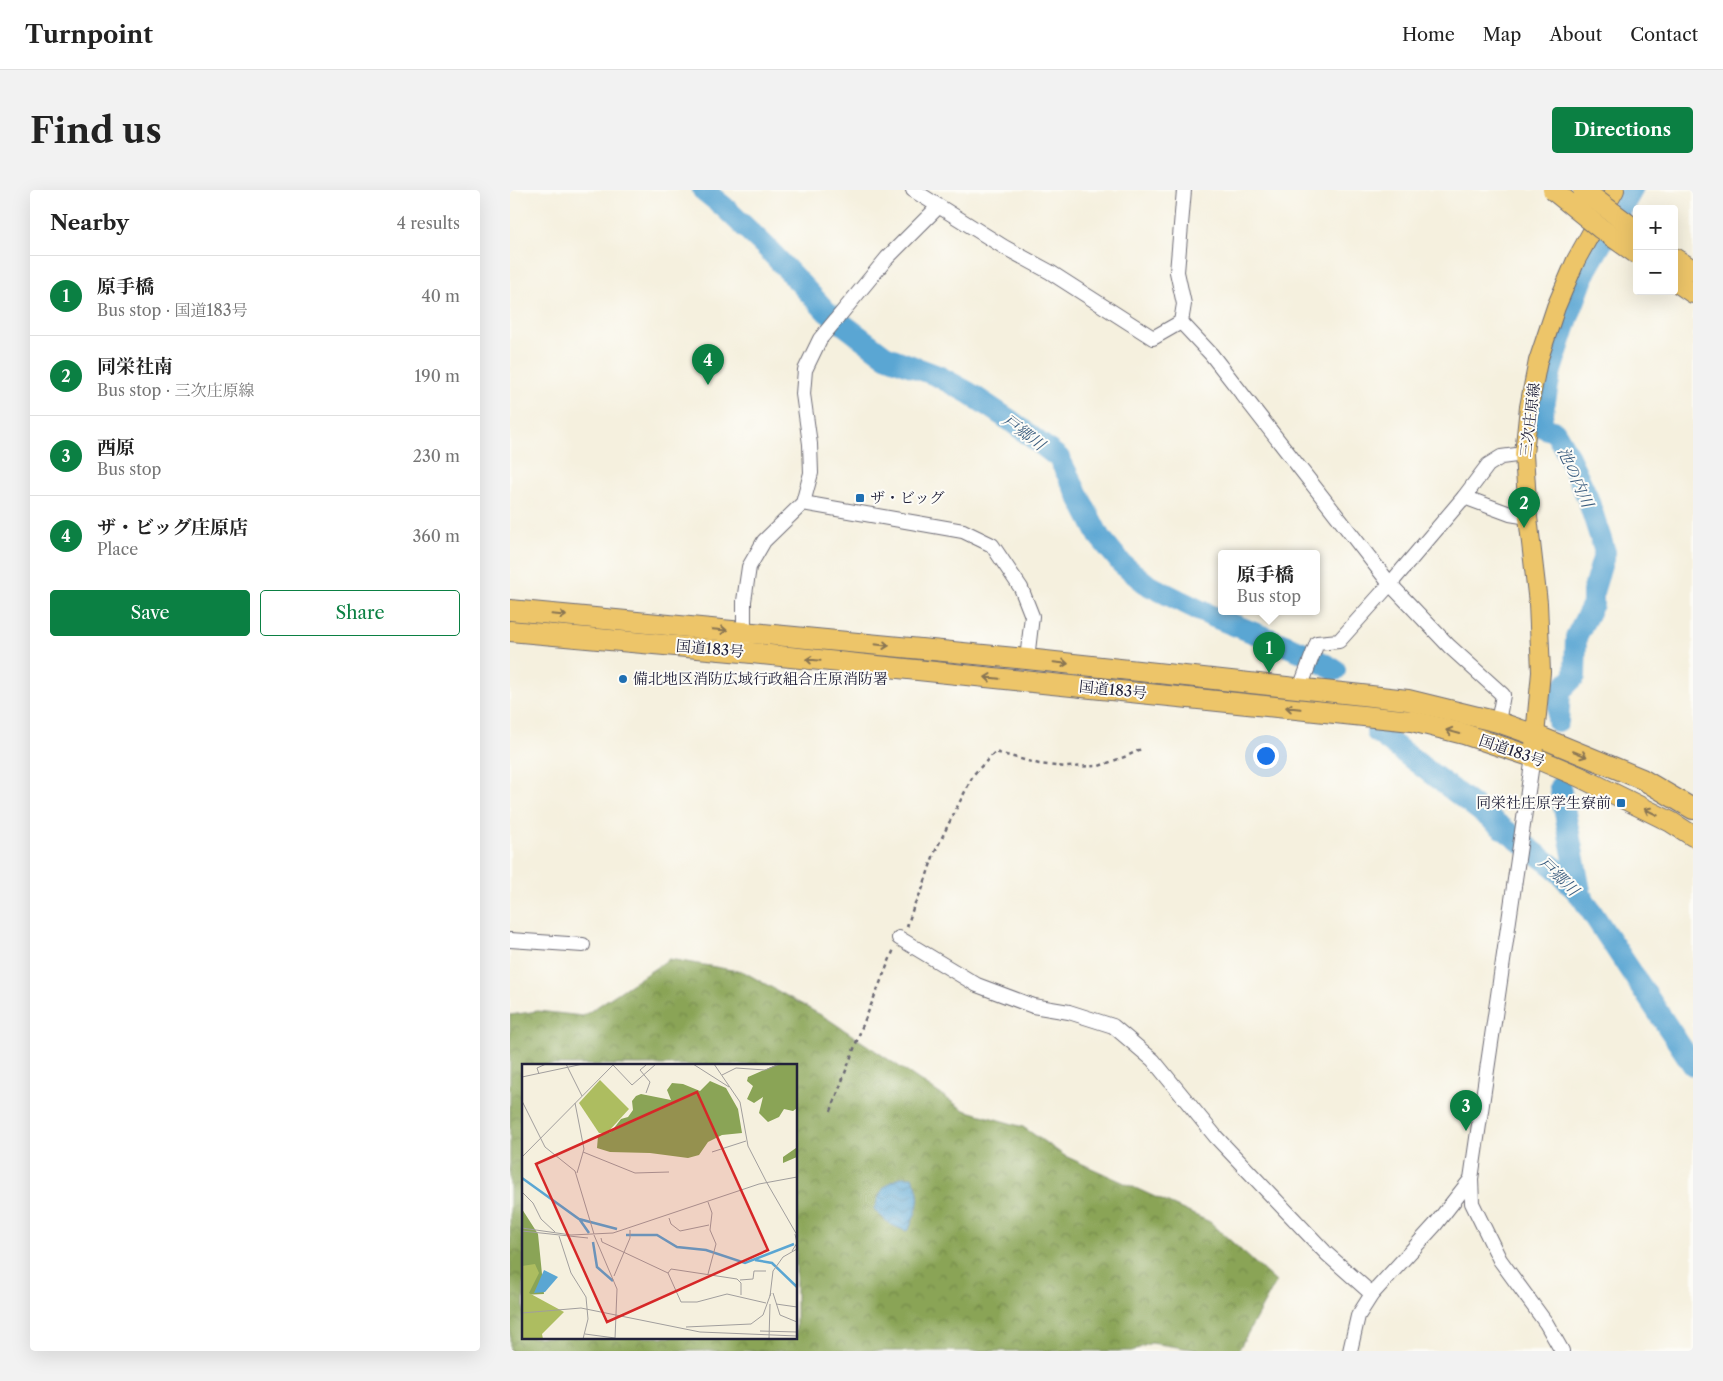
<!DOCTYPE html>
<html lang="en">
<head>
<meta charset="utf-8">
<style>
	body { margin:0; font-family:"Libre Caslon Text","Noto Serif JP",serif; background:#f2f2f2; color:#222 }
	.controls { position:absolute; right:15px; top:15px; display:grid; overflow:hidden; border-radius:5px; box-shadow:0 5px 20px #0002 }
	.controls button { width:45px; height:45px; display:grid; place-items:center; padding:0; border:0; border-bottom:1px solid #e0e0e0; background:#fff; color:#222; font:25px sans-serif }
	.you { position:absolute; left:755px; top:565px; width:18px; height:18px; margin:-12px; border:4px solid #fff; border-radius:50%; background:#1a73e8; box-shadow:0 0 0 8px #1a73e833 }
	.badge { display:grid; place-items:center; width:32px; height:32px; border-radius:50%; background:#0b8043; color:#fff; font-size:16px; font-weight:700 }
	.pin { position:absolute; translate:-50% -41px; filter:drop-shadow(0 1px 2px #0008) }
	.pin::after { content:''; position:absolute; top:26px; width:18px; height:15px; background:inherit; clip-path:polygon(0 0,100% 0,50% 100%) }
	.popup { position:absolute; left:708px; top:360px; width:102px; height:65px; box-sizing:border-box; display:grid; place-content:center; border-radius:5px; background:#fff; filter:drop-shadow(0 1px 4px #0005); font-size:16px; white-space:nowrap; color:#767676 }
	.popup b { font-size:19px; color:#222 }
	.popup::after { content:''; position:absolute; left:50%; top:100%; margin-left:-10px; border:10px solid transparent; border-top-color:#fff }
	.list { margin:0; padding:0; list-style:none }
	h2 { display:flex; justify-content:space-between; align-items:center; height:65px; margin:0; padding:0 20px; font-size:21px }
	h2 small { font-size:16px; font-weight:400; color:#767676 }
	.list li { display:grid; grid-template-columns:32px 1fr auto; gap:15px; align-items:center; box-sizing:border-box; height:80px; padding:0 20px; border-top:1px solid #e0e0e0 }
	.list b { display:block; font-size:19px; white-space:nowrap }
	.list p { margin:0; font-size:16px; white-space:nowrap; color:#767676 }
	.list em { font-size:16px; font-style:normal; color:#767676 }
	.actions { display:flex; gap:10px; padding:15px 20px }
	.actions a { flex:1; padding:11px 0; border:1px solid #0b8043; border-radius:5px; text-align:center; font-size:18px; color:#0b8043 }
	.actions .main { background:#0b8043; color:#fff }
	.map { position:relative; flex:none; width:1183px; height:1161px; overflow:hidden; border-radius:5px }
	header { display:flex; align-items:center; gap:30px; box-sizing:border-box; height:70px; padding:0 25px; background:#fff; border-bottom:1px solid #e0e0e0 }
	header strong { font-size:24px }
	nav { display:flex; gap:28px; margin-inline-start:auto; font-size:18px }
	.intro { display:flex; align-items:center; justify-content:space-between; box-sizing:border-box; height:120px; padding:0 30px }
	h1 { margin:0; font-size:35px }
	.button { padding:12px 22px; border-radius:5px; background:#0b8043; color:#fff; font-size:18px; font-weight:700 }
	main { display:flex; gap:30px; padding:0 30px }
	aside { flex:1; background:#fff; border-radius:5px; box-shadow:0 5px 20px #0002 }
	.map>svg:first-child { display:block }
	.forest { fill:url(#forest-crowns); stroke:#566348; fill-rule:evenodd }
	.water { fill:url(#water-waves); stroke:#3e6487 }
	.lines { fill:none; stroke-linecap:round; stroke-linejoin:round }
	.river { stroke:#5aa6d3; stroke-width:22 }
	.minor-casing { stroke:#6c6a74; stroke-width:16 }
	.major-casing { stroke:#6c6a74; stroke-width:20 }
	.highway-casing { stroke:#6c6a74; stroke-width:22 }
	.path { stroke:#6c6a74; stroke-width:2.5; stroke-dasharray:4 4; stroke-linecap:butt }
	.minor { stroke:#fff; stroke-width:14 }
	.major { stroke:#edc569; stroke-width:18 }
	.highway { stroke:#edc569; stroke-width:20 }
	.highway-bridge-casing { stroke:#6c6a74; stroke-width:22; stroke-linecap:butt }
	.highway-bridge { stroke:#edc569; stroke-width:20 }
	.oneway { stroke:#887452 }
	.poi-dot { fill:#1f6fb2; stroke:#fdfcf7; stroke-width:2 }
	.labels { text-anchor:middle; stroke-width:4; stroke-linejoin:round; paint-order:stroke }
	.street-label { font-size:15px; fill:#22223b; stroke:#fdfcf7 }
	.poi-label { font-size:15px; fill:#22223b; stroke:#fdfcf7; text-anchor:start }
	.water-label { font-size:16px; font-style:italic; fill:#3b5d7f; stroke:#fdfcf7 }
	.inset-river { fill:none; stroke:#5aa6d3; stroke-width:2.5 }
	.inset-road { fill:none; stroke:#a19e9d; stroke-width:1 }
	.view { fill:#d62828; fill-opacity:0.15; stroke:#d62828; stroke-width:2.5 }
	.inset-edge { fill:none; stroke:#22223b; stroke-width:2.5 }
</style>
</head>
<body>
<header>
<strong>Turnpoint</strong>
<nav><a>Home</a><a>Map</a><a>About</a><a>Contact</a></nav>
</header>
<div class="intro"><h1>Find us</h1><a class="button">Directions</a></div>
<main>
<aside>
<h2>Nearby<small>4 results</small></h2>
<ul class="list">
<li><span class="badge">1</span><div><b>原手橋</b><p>Bus stop · 国道183号</p></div><em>40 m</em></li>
<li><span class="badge">2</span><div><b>同栄社南</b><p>Bus stop · 三次庄原線</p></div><em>190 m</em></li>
<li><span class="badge">3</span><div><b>西原</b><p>Bus stop</p></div><em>230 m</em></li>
<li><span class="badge">4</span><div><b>ザ・ビッグ庄原店</b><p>Place</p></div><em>360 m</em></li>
</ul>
<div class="actions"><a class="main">Save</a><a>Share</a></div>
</aside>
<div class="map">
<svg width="1183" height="1161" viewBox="0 0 1183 1161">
	<defs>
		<pattern id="forest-crowns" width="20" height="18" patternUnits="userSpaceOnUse" patternTransform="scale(1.25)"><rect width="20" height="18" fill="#8aa456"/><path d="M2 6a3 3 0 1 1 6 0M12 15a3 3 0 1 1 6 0" fill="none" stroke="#708548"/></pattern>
		<pattern id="water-waves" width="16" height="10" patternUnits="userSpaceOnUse" patternTransform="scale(1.25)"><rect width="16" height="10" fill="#5aa6d3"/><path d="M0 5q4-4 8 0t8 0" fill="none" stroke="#4a87ac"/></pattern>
	</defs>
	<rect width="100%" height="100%" fill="#fdfcf7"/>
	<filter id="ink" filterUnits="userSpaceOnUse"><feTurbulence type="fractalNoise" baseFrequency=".02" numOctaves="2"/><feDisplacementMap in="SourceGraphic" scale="10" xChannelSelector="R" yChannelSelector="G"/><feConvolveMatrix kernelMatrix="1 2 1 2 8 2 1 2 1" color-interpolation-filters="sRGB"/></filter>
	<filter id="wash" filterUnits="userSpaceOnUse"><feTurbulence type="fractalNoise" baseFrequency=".0096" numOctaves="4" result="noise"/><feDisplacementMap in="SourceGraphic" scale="20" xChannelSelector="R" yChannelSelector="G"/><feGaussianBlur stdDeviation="1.12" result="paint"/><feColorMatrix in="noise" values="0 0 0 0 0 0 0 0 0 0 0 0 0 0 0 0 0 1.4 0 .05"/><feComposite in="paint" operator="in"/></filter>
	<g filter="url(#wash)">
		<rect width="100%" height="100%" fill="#f5f0de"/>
		<!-- forest -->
		<path class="forest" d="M 159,769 L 234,782 L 318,829 L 454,920 L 513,937 L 555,966 L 700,1032 L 766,1092 L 728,1161 L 694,1161 L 641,1153 L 622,1161 L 0,1161 L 0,825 L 28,821 L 73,826 ZM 14,875 L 286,875 L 286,1147 L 14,1147 Z"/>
		<!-- water -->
		<path class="water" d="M 391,987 L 402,987 C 414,1006 407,1021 399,1039 L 396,1041 L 381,1035 L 364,1020 C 371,1001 371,996 391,987 Z"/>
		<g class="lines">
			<!-- river -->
			<g class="river">
				<polyline points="193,0 213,16 256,57 317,122 375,166 428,186 459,203 501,231 549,268 589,346 612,374 638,395 699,425 792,462 825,480"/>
				<polyline points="1048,531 1050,501 1065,486 1066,447 1083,414 1083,402 1095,362 1077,306 1055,259 1045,242 1030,236 1041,180 1057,131 1076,80 1122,0"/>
				<polyline points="867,542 1045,678 1071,706 1183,875"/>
				<polyline points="1050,597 1071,706"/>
			</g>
		</g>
	</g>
	<g filter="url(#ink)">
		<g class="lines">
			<defs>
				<g id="minor">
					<polyline points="403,0 494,57 540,82 643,148 671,132"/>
					<polyline points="671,132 701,164 880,394 939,456 993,505 988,532"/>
					<polyline points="671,132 674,114 667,82 674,0"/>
					<polyline points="954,307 1000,324 1018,327"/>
					<polyline points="293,313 453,341 482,355 511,398 522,426 517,469"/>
					<polyline points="234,451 234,411 239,377 254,351 293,313 301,283 300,254 293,204 295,180 310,149 377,68 428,17"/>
					<polyline points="790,498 807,453 829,451 880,394 954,307 978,275 991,267 1014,264"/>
					<polyline points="1023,567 961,989 962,1013 990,1070 1036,1133 1052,1161"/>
					<polyline points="389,748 467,795 523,816 559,822 603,836 643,870 706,947 817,1064 862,1104"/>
					<polyline points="0,750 73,755"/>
					<polyline points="840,1161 848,1126 862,1104 925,1035 961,989"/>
				</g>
				<polyline id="major" points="1023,567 1031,482 1028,413 1018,327 1014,264 1019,217 1028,171 1046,117 1066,70 1105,0"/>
				<g id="highway">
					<polyline points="1164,68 1183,80"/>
					<polyline points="1164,90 1183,103"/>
					<polyline points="0,420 517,469 898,510 988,532 1025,545 1132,589 1183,619"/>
					<polyline points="0,441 232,462 902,531 954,544 1023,567 1070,587 1161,632 1183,646"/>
				</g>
			</defs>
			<!-- minor casing -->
			<use href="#minor" class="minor-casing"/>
			<!-- major casing -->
			<use href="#major" class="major-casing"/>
			<!-- highway casing -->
			<use href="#highway" class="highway-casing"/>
			<!-- path -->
			<g class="path">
				<polyline points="397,737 404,715 412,700 424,664 438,635 464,584 485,562 529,574 555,577 589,576 617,566 631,559"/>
				<polyline points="321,921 352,837 384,759"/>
			</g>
			<!-- minor -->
			<use href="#minor" class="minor"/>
			<!-- major -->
			<use href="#major" class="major"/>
			<!-- highway -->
			<use href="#highway" class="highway"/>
			<defs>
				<g id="highway-bridge">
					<polyline points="1043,0 1090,38 1127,64"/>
					<polyline points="1073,0 1127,41"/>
				</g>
			</defs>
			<!-- highway-bridge casing -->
			<use href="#highway-bridge" class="highway-bridge-casing"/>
			<!-- highway-bridge -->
			<use href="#highway-bridge" class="highway-bridge"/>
		</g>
		<!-- one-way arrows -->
		<defs><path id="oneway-shaft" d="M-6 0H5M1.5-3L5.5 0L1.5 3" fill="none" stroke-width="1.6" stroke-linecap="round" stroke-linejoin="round" transform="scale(1.25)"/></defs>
		<g class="oneway">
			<use href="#oneway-shaft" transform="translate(49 425) rotate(5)"/>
			<use href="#oneway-shaft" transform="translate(210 440) rotate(5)"/>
			<use href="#oneway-shaft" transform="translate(372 455) rotate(6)"/>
			<use href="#oneway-shaft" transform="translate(303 470) rotate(-174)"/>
			<use href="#oneway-shaft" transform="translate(551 473) rotate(6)"/>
			<use href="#oneway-shaft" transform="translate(482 488) rotate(-174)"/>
			<use href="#oneway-shaft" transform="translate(783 518) rotate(-174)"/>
			<use href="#oneway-shaft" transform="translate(943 542) rotate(-165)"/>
			<use href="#oneway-shaft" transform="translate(1070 564) rotate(22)"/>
			<use href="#oneway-shaft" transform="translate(1141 622) rotate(-154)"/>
		</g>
	</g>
	<!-- markers -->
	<g class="poi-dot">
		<rect x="345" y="303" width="10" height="10" rx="2.5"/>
		<circle cx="113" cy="489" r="5"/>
		<rect x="1106" y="608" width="10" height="10" rx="2.5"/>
	</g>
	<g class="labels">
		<!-- street labels -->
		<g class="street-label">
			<text transform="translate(1020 230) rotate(-83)" y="5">三次庄原線</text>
			<text transform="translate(200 459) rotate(5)" y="5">国道183号</text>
			<text transform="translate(603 500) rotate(6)" y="5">国道183号</text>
			<text transform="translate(1002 561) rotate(19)" y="5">国道183号</text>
		</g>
		<!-- poi labels -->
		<g class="poi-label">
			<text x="360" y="313">ザ・ビッグ</text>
			<text x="123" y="494">備北地区消防広域行政組合庄原消防署</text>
			<text x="1101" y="618" text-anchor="end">同栄社庄原学生寮前</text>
		</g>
		<!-- water labels -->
		<g class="water-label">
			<text transform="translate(514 242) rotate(37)" y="6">戸郷川</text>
			<text transform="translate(1066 287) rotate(66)" y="6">池の内川</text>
			<text transform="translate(1049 686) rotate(44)" y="6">戸郷川</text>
		</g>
	</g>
	<!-- overview -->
	<g transform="translate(12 874)">
		<rect width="275" height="275" fill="#f5f0de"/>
		<path d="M 78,16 L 107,45 L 85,69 L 77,69 L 57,39 Z" fill="#adbd60"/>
		<path d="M 256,0 L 275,0 L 275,44 L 271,47 L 262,45 L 257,53 L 246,58 L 237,49 L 241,33 L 232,39 L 225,35 L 231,22 L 225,17 L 226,13 ZM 188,17 L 204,24 L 216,45 L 220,69 L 200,71 L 186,78 L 177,91 L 166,94 L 128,89 L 88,88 L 75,84 L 76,72 L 89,68 L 99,55 L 106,53 L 111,46 L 110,37 L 114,32 L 119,30 L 149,36 L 145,26 L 150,19 L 161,20 L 178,27 ZM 275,79 L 275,93 L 261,99 L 261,93 L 274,84 ZM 0,145 L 16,170 L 22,230 L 0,231 Z" fill="#8aa456"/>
		<path d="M 13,200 L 17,209 L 7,229 L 42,248 L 20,270 L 21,275 L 0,275 L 0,202 Z" fill="#adbd60"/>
		<path d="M 22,206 L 36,213 L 23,228 L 12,229 Z" fill="#5aa6d3"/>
		<path class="inset-river" d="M 0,114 L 57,155 L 95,165M 58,156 L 67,169M 104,171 L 135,171 L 155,183 L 184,186 L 223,199 L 272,180M 71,178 L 75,203 L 91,217M 233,196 L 250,199 L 275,223"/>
		<path class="inset-road" d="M 44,0 L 60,32M 171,0 L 207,23M 192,0 L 218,38 L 226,82 L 245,119M 91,1 L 110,21 L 134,0M 124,1 L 118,6 L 128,18 L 124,29M 17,10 L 15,4 L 24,0M 200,11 L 214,4 L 243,6 L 258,0M 0,13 L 61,0M 0,37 L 23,83 L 53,107 L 72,170M 53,39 L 62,85 L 55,109M 61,88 L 113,109 L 147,108M 190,88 L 224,77M 0,93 L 92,0M 245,119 L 275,171M 0,128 L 11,139 L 19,155 L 33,168M 186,138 L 190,149 L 188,166 L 194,180 L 186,210M 147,154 L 149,160 L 158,167 L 187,161M 0,164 L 49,171 L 91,169 L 237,120 L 275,113M 0,167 L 66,174M 72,171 L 95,225 L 93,275M 37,172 L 49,209 L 64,233 L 66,255 L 61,275M 79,174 L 80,178 L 146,209 L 159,238 L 175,238 L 205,230 L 244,239M 270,187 L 275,179 L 273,170M 146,209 L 149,205 L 215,215 L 219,219 L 219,231M 92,212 L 108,174 L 108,166M 218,216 L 231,215 L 232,207 L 244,207M 251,229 L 258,251 L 275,258M 248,232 L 251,207 L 261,193 L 275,185M 254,240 L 275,243M 0,249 L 59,244 L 178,268 L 275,272M 164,263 L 229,260 L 241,251 L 249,229M 238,267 L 275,268M 63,270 L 93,274M 247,275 L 248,240"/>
		<path class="view" d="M 175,28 L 246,186 L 85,258 L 14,100 Z"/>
		<rect width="275" height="275" class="inset-edge"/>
	</g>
</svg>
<div class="controls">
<button>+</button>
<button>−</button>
</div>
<div class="you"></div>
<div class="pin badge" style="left:759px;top:483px">1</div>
<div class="popup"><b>原手橋</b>Bus stop</div>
<div class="pin badge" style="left:1014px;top:338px">2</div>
<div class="pin badge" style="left:956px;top:941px">3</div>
<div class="pin badge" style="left:198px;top:195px">4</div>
</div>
</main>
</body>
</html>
